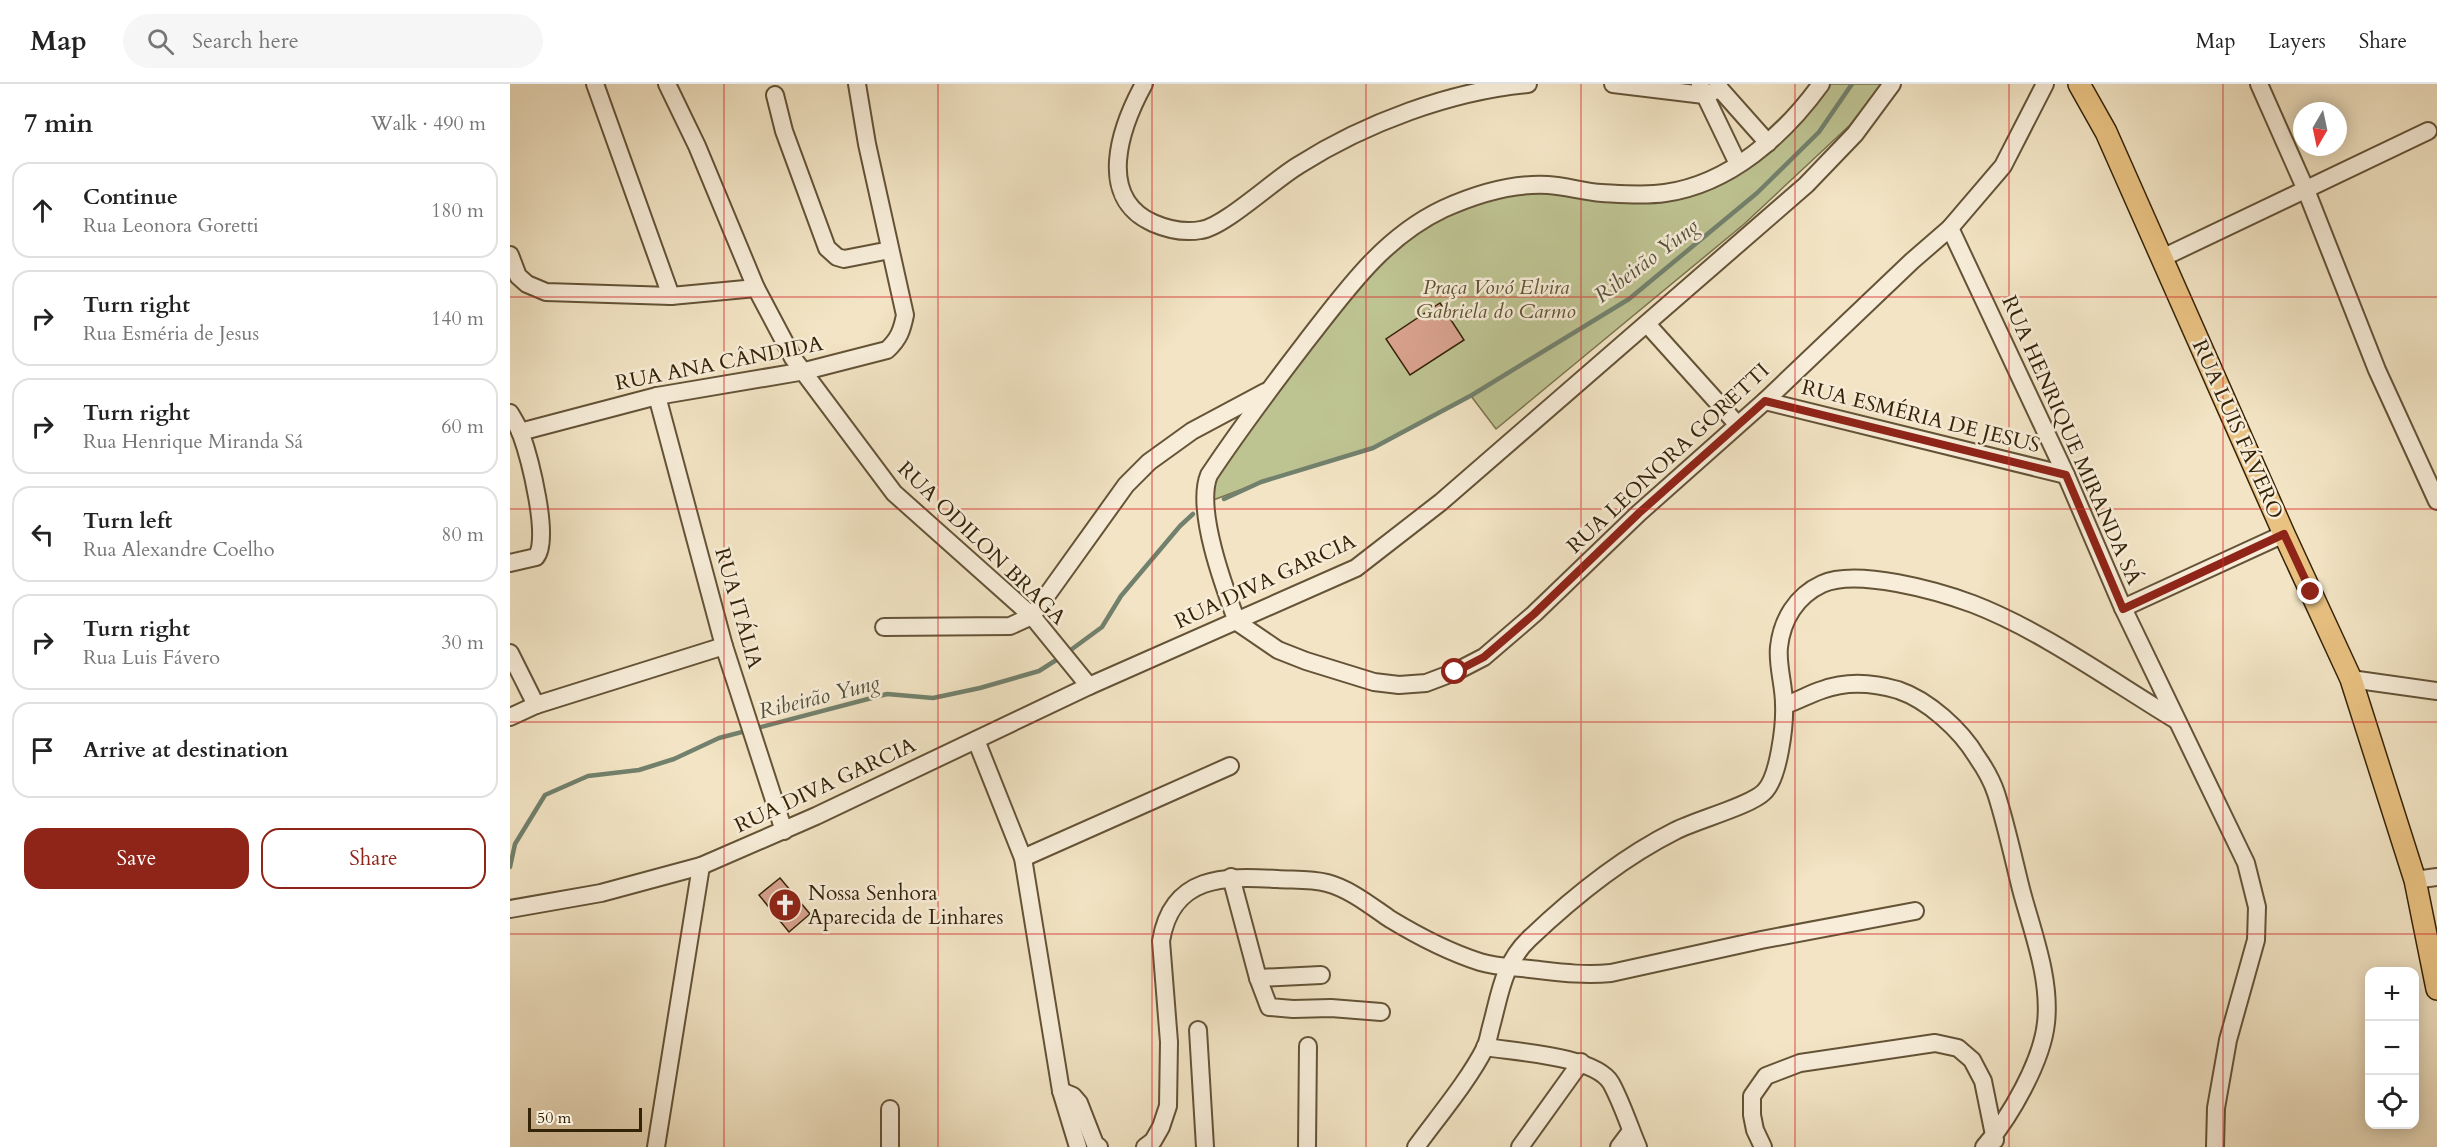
<!DOCTYPE html>
<html lang="en">
<head>
<meta charset="utf-8">
<style>
	body { margin:0; font-family:Cardo,serif; background:#f6f6f6; color:#222 }
	.controls { position:absolute; right:18px; bottom:18px; display:grid; overflow:hidden; border-radius:12px; box-shadow:0 3px 15px #0003 }
	.controls button { width:54px; height:54px; display:grid; place-items:center; padding:0; border:0; border-bottom:2px solid #e0e0e0; background:#fff; color:#222; font:30px sans-serif }
	.compass { position:absolute; left:1783px; top:18px; width:54px; height:54px; border-radius:50%; background:#fff; box-shadow:0 3px 15px #0003; rotate:189deg }
	.scale { position:absolute; left:18px; bottom:15px; width:114px; box-sizing:border-box; padding-left:6px; border:3px solid #352308; border-top:0; font-size:16px; line-height:21px; white-space:nowrap; color:#352308; -webkit-text-stroke:4px #f7edd9; paint-order:stroke }
	.stop { position:absolute; width:18px; height:18px; margin:-14px; border:4px solid #8f2418; border-radius:50%; background:#fff }
	.stop.end { background:#8f2418; border-color:#fff; box-shadow:0 2px 6px #0008 }
	.list { margin:0; padding:0; list-style:none }
	h2 { display:flex; justify-content:space-between; align-items:center; height:78px; margin:0; padding:0 24px; font-size:26px }
	h2 small { font-size:20px; font-weight:400; color:#767676 }
	.list li { display:grid; grid-template-columns:39px 1fr auto; gap:18px; align-items:center; box-sizing:border-box; height:96px; margin:0 12px 12px; padding:0 12px; border:2px solid #e0e0e0; border-radius:18px }
	.list b { display:block; font-size:22px; white-space:nowrap }
	.list p { margin:0; font-size:20px; white-space:nowrap; color:#767676 }
	.list em { font-size:20px; font-style:normal; color:#767676 }
	.actions { display:flex; gap:12px; padding:18px 24px }
	.actions a { flex:1; padding:14px 0; border:2px solid #8f2418; border-radius:18px; text-align:center; font-size:21px; color:#8f2418 }
	.actions .main { background:#8f2418; color:#fff }
	.icon { flex:none; width:33px; height:33px; fill:none; stroke:currentColor; stroke-width:2; stroke-linecap:round; stroke-linejoin:round }
	.map { position:relative; flex:none; width:1927px; height:1063px; overflow:hidden }
	header { display:flex; align-items:center; gap:36px; box-sizing:border-box; height:84px; padding:0 30px; background:#fff; border-bottom:2px solid #e0e0e0 }
	header strong { font-size:28px }
	nav { display:flex; gap:33px; margin-inline-start:auto; font-size:21px }
	.search { width:420px; height:54px; background:#f6f6f6; display:flex; align-items:center; gap:15px; box-sizing:border-box; padding:0 21px; border-radius:33px; color:#767676; font-size:22px }
	main { display:flex }
	aside { flex:1; background:#fff }
	.map>svg:first-child { display:block }
	.green { fill:#bec392; stroke:#7a734d; stroke-width:1.5 }
	.lines { fill:none; stroke-linecap:round; stroke-linejoin:round }
	.stream { stroke:#72816d; stroke-width:4.5 }
	.building { fill:#d9a28e; stroke:#352308; stroke-width:1.5 }
	.minor-casing { stroke:#645337; stroke-width:20 }
	.major-casing { stroke:#352308; stroke-width:24 }
	.minor { stroke:#f7edd9; stroke-width:16 }
	.major { stroke:#e9c282; stroke-width:21 }
	.route { stroke:#8f2418; stroke-width:8 }
	.grid { fill:none; stroke:#d62828; stroke-width:1.5; stroke-opacity:0.55 }
	.labels { text-anchor:middle; stroke-width:5; stroke-linejoin:round; paint-order:stroke }
	.park-label { font-size:21px; font-style:italic; fill:#5e5331; stroke:#f7edd9 }
	.street-label { font-size:21px; fill:#352308; stroke:#f7edd9 }
	.poi-label { font-size:21px; fill:#352308; stroke:#f7edd9; text-anchor:start }
	.water-label { font-size:22px; font-style:italic; fill:#54523b; stroke:#f7edd9 }
</style>
</head>
<body>
<header>
<strong>Map</strong>
<div class="search"><svg class="icon" aria-label="search" viewBox="0 0 24 24"><circle cx="10" cy="10" r="6"/><path d="M15 15l6 6"/></svg>Search here</div>
<nav><a>Map</a><a>Layers</a><a>Share</a></nav>
</header>
<main>
<aside>
<h2>7 min<small>Walk · 490 m</small></h2>
<ul class="list">
<li><svg class="icon" aria-label="ahead" viewBox="0 0 24 24"><path d="M12 20V5M6 11l6-6 6 6"/></svg><div><b>Continue</b><p>Rua Leonora Goretti</p></div><em>180 m</em></li>
<li><svg class="icon" aria-label="right" viewBox="0 0 24 24"><path d="M7 20v-9h11M14 6l5 5-5 5"/></svg><div><b>Turn right</b><p>Rua Esméria de Jesus</p></div><em>140 m</em></li>
<li><svg class="icon" aria-label="right" viewBox="0 0 24 24"><path d="M7 20v-9h11M14 6l5 5-5 5"/></svg><div><b>Turn right</b><p>Rua Henrique Miranda Sá</p></div><em>60 m</em></li>
<li><svg class="icon" aria-label="left" viewBox="0 0 24 24"><path d="M17 20v-9H6M10 6l-5 5 5 5"/></svg><div><b>Turn left</b><p>Rua Alexandre Coelho</p></div><em>80 m</em></li>
<li><svg class="icon" aria-label="right" viewBox="0 0 24 24"><path d="M7 20v-9h11M14 6l5 5-5 5"/></svg><div><b>Turn right</b><p>Rua Luis Fávero</p></div><em>30 m</em></li>
<li><svg class="icon" aria-label="arrive" viewBox="0 0 24 24"><path d="M6 21V4h12l-3 4 3 4H6"/></svg><div><b>Arrive at destination</b></div></li>
</ul>
<div class="actions"><a class="main">Save</a><a>Share</a></div>
</aside>
<div class="map">
<svg width="1927" height="1063" viewBox="0 0 1927 1063">
	<rect width="100%" height="100%" fill="#f2e4c4"/>
	<filter id="stains"><feTurbulence type="fractalNoise" baseFrequency=".00333" numOctaves="4"/><feColorMatrix values="0 0 0 0 .2 0 0 0 0 .09 0 0 0 0 .02 0 0 0 .5 -.17"/></filter>
	<radialGradient id="worn" r=".72"><stop offset=".6" stop-color="#630" stop-opacity="0"/><stop offset="1" stop-color="#630" stop-opacity=".3"/></radialGradient>
	<!-- green -->
	<polygon class="green" points="1303,0 1372,0 1340,41 1233,141 986,345 961,312 863,364 751,398 698,418 703,397 852,193 900,149 974,113 1018,107 1109,116 1194,94 1236,66 1296,10"/>
	<g class="lines">
		<!-- stream -->
		<g class="stream">
			<polyline points="714,415 751,398 863,364 962,311 1119,215 1247,109 1309,48 1342,0"/>
			<polyline points="558,568 592,543 611,512 670,442 683,430"/>
			<polyline points="0,783 5,760 35,711 78,692 129,686 164,675 209,654 377,610 423,614 470,604 529,587 551,573"/>
		</g>
	</g>
	<!-- building -->
	<g class="building">
		<polygon points="930,219 954,256 900,291 876,255"/>
		<polygon points="270,794 300,830 279,848 249,811"/>
	</g>
	<g class="lines">
		<defs>
			<g id="minor">
				<polyline points="85,0 161,212"/>
				<polyline points="157,0 187,62 246,204 283,274 384,409 522,532 579,602"/>
				<path d="M 634,0 C 611,42 585,113 643,139 C 659,146 674,149 691,146 C 714,143 765,95 789,81 C 855,39 941,7 1018,0"/>
				<polyline points="1103,0 1194,11 1210,5"/>
				<polyline points="1208,0 1210,5 1258,59"/>
				<polyline points="1749,0 1796,106 1867,286 1927,417"/>
				<polyline points="1190,1 1228,80"/>
				<polyline points="265,11 274,47 317,164 327,173 334,175 380,166"/>
				<polyline points="1440,144 1556,391 1613,524 1736,779 1747,823 1746,856 1718,956 1706,1024 1705,1063"/>
				<polyline points="0,171 8,192 17,200 36,208 161,212 246,204"/>
				<polyline points="1652,174 1918,47"/>
				<polyline points="1137,240 1227,340"/>
				<polyline points="147,312 214,562 274,747"/>
				<polyline points="1255,317 1556,391"/>
				<path d="M 0,329 C 4,336 8,342 11,350 C 19,372 41,455 26,473 L 0,479"/>
				<path d="M 10,348 L 147,312 L 295,287 L 377,266 C 389,255 392,246 395,231 L 357,60 L 347,0"/>
				<polyline points="1613,524 1774,450"/>
				<polyline points="727,538 768,566 796,577 864,598 889,601 916,599 945,588 974,573 1024,530 1129,429 1255,317 1402,177 1440,144 1493,82 1535,0"/>
				<path d="M 727,538 C 714,503 685,425 699,391 C 729,346 762,302 795,259 C 835,208 872,154 933,125 C 966,110 1002,99 1038,101 C 1056,102 1074,108 1092,109 C 1112,110 1135,112 1155,109 C 1220,100 1274,51 1311,0"/>
				<polyline points="374,543 500,542 522,532 616,401 639,378 682,347 755,308"/>
				<polyline points="0,569 26,621"/>
				<polyline points="1841,595 1927,607"/>
				<path d="M 1275,621 C 1288,617 1299,610 1312,606 C 1336,597 1364,599 1388,606 C 1418,616 1451,646 1467,673 C 1474,683 1482,697 1486,709 C 1496,740 1503,773 1511,805 C 1522,847 1541,894 1536,939 C 1532,977 1500,1034 1474,1063"/>
				<polyline points="0,633 26,621 214,562"/>
				<polyline points="466,656 513,774 551,1007 568,1063"/>
				<polyline points="513,774 720,682"/>
				<polyline points="721,793 748,894 759,923 783,925 821,924 871,928"/>
				<polyline points="1905,796 1927,793"/>
				<polyline points="0,825 91,809 191,782 306,732 579,602 846,484 931,418 1296,101 1345,50 1382,0"/>
				<polyline points="748,894 811,891"/>
				<polyline points="688,946 695,1063"/>
				<path d="M 975,963 C 1006,968 1085,972 1101,999 C 1112,1019 1119,1042 1128,1063"/>
				<polyline points="551,1007 563,1012 569,1019 585,1060 589,1063"/>
				<polyline points="146,1063 191,782"/>
				<polyline points="380,1063 380,1025"/>
				<path d="M 635,1063 L 643,1057 L 651,1043 L 658,1022 L 659,958 L 651,857 C 662,791 714,792 767,795 C 784,796 802,795 817,799 C 840,805 861,822 880,835 C 908,852 939,868 970,878 C 986,883 1003,883 1020,885 C 1047,888 1073,892 1101,889 L 1251,856 L 1405,827"/>
				<polyline points="797,1063 798,962"/>
				<path d="M 906,1063 C 927,1034 959,996 975,964 C 978,958 979,950 981,943 C 990,910 993,880 1019,855 C 1063,813 1111,774 1165,747 C 1186,736 1240,722 1254,708 C 1269,694 1275,640 1274,620 C 1274,601 1267,581 1269,563 C 1272,536 1286,512 1312,500 C 1347,484 1428,507 1463,520 C 1531,546 1603,598 1666,636"/>
				<polyline points="1010,1063 1071,978"/>
				<polyline points="1109,1063 1121,1047"/>
				<polyline points="1253,1063 1245,1046 1242,1031 1242,1012 1256,992 1290,979 1425,959 1448,964 1462,976 1473,997 1485,1056"/>
			</g>
			<polyline id="major" points="1569,0 1596,48 1774,450 1841,595 1905,796 1927,905"/>
		</defs>
		<!-- minor casing -->
		<use href="#minor" class="minor-casing"/>
		<!-- major casing -->
		<use href="#major" class="major-casing"/>
		<!-- minor -->
		<use href="#minor" class="minor"/>
		<!-- major -->
		<use href="#major" class="major"/>
	</g>
	<g class="lines">
		<!-- route -->
		<polyline class="route" points="945,588 974,573 1024,530 1129,429 1255,317 1556,391 1613,525 1774,450 1801,508"/>
	</g>
	<!-- grid -->
	<path class="grid" d="M 214,0 L 214,1063M 428,0 L 428,1063M 642,0 L 642,1063M 856,0 L 856,1063M 1071,0 L 1071,1063M 1285,0 L 1285,1063M 1499,0 L 1499,1063M 1713,0 L 1713,1063M 0,213 L 1927,213M 0,425 L 1927,425M 0,638 L 1927,638M 0,850 L 1927,850"/>
	<!-- icons -->
	<defs>
		<symbol id="church-disc" viewBox="-11 -11 22 22"><circle r="9.5" fill="#8f2418" stroke="#f7edd9"/><path d="M-1.2-6h2.4v3.5h3.3v2.4h-3.3V6h-2.4V-.1h-3.3v-2.4h3.3Z" fill="#fff"/></symbol>
	</defs>
	<g fill-rule="evenodd">
		<use href="#church-disc" x="256" y="802" width="38" height="38"/>
	</g>
	<g class="labels">
		<!-- park labels -->
		<g class="park-label">
			<text x="986" y="210">Praça Vovó Elvira<tspan x="986" dy="24">Gabriela do Carmo</tspan></text>
		</g>
		<!-- street labels -->
		<g class="street-label">
			<text transform="translate(209 279) rotate(-11)" y="7">RUA ANA CÂNDIDA</text>
			<text transform="translate(1411 332) rotate(14)" y="7">RUA ESMÉRIA DE JESUS</text>
			<text transform="translate(1728 345) rotate(66)" y="7">RUA LUIS FÁVERO</text>
			<text transform="translate(1562 356) rotate(66)" y="7">RUA HENRIQUE MIRANDA SÁ</text>
			<text transform="translate(1158 374) rotate(-43)" y="7">RUA LEONORA GORETTI</text>
			<text transform="translate(472 459) rotate(44)" y="7">RUA ODILON BRAGA</text>
			<text transform="translate(755 497) rotate(-25)" y="7">RUA DIVA GARCIA</text>
			<text transform="translate(229 524) rotate(74)" y="7">RUA ITÁLIA</text>
			<text transform="translate(315 701) rotate(-25)" y="7">RUA DIVA GARCIA</text>
		</g>
		<!-- poi labels -->
		<g class="poi-label">
			<text x="298" y="816">Nossa Senhora<tspan x="298" dy="24">Aparecida de Linhares</tspan></text>
		</g>
		<!-- water labels -->
		<g class="water-label">
			<text transform="translate(1136 176) rotate(-37)" y="8">Ribeirão Yung</text>
			<text transform="translate(309 612) rotate(-14)" y="8">Ribeirão Yung</text>
		</g>
	</g>
	<rect width="100%" height="100%" filter="url(#stains)"/>
	<rect width="100%" height="100%" fill="url(#worn)"/>
</svg>
<div class="controls">
<button>+</button>
<button>−</button>
<button><svg class="icon" aria-label="locate" viewBox="0 0 24 24"><circle cx="12" cy="12" r="6"/><path d="M12 2v4M12 18v4M2 12h4M18 12h4"/></svg></button>
</div>
<svg class="compass" viewBox="-18 -18 36 36"><path d="M0-13l5 13h-10z" fill="#e53935"/><path d="M0 13l5-13h-10z" fill="#767676"/></svg>
<div class="scale">50 m</div>
<div class="stop" style="left:945px;top:588px"></div>
<div class="stop end" style="left:1801px;top:508px"></div>
</div>
</main>
</body>
</html>
